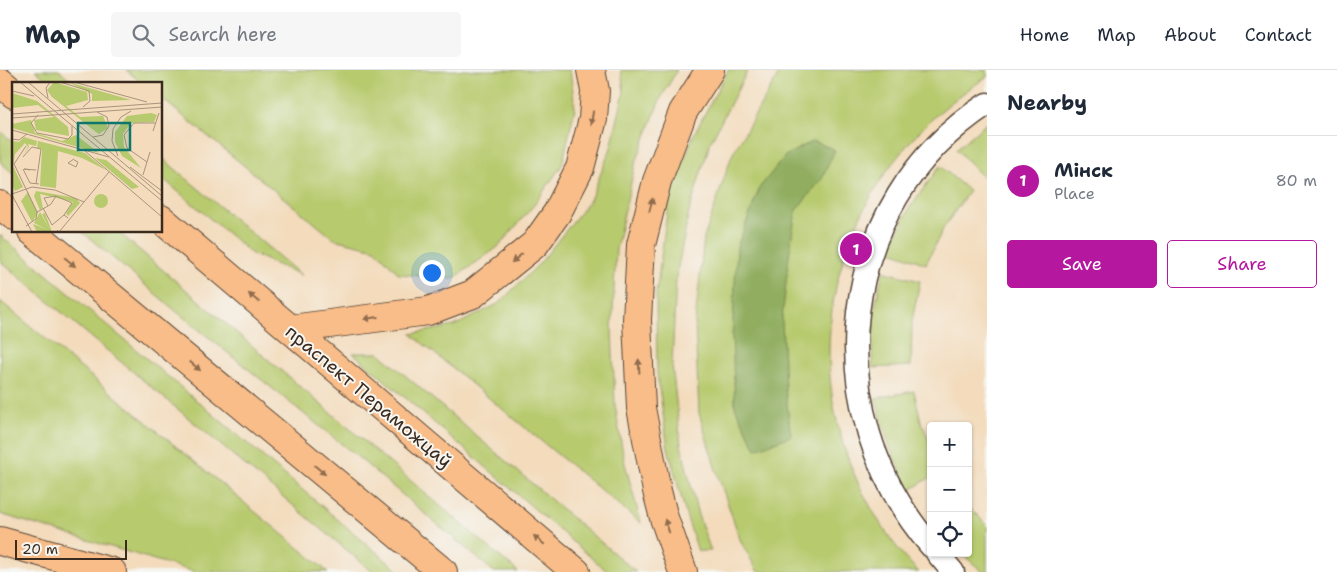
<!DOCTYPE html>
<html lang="en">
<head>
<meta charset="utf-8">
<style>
	body { margin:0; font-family:"Shantell Sans",sans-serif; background:#f6f6f7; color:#1f2937 }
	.controls { position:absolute; right:15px; bottom:15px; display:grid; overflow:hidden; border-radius:5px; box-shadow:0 1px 4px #0004 }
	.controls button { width:45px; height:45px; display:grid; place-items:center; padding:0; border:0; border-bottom:1px solid #e0e1e3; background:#fff; color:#1f2937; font:25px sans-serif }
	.scale { position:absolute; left:15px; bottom:12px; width:112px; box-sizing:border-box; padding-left:5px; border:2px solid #3b2a1e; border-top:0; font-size:14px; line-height:18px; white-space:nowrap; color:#3b2a1e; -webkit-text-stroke:4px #f6f6f2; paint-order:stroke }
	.you { position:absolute; left:431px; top:202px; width:18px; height:18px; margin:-12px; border:4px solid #fff; border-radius:50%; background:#1a73e8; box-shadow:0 0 0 8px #1a73e833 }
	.badge { display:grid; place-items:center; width:32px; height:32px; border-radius:50%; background:#b5179e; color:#fff; font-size:16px; font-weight:700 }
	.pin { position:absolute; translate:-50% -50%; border:2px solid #fff; box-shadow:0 1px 5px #0006 }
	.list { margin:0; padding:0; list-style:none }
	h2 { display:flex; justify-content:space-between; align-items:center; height:65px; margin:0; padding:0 20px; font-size:21px }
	h2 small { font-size:16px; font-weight:400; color:#747a83 }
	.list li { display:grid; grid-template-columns:32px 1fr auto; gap:15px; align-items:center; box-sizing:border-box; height:90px; padding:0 20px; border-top:1px solid #e0e1e3 }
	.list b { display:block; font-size:19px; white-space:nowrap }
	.list p { margin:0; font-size:16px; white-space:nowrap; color:#747a83 }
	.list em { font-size:16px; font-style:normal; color:#747a83 }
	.actions { display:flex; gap:10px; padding:15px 20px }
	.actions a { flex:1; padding:11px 0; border:1px solid #b5179e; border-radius:5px; text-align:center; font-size:18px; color:#b5179e }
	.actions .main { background:#b5179e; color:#fff }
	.icon { flex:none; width:28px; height:28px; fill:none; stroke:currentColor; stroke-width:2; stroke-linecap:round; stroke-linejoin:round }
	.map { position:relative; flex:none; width:987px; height:502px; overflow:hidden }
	header { display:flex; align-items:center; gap:30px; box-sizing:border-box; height:70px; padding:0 25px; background:#fff; border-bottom:1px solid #e0e1e3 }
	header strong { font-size:24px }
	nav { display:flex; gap:28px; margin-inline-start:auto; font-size:18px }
	.search { width:350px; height:45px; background:#f6f6f7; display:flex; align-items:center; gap:12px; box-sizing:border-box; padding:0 18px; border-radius:5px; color:#747a83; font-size:19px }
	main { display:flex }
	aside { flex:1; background:#fff }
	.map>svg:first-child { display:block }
	.green { fill:#b7ca6e; stroke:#797a46 }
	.forest { fill:#91ae61; stroke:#666c40 }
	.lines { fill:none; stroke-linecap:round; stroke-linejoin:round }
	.service-casing { stroke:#574536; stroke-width:25 }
	.primary-casing { stroke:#574536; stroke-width:30 }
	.service { stroke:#fff; stroke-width:22 }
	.primary { stroke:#f8bd89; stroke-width:28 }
	.oneway { fill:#906c4e }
	.labels { text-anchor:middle; stroke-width:4; stroke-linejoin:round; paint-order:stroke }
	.street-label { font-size:19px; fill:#3b2a1e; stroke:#f6f6f2 }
	.inset-road { fill:none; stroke:#a9947d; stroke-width:1 }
	.view { fill:#0f766e; fill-opacity:0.15; stroke:#0f766e; stroke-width:2.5 }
	.inset-edge { fill:none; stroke:#3b2a1e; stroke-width:2.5 }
</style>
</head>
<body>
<header>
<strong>Map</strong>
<div class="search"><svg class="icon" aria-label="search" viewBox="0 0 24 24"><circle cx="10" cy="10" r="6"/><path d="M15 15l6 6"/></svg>Search here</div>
<nav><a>Home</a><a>Map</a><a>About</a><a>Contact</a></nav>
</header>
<main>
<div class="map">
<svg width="987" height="502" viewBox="0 0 987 502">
	<rect width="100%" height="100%" fill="#f6f6f2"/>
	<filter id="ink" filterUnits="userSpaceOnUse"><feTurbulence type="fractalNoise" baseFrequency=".02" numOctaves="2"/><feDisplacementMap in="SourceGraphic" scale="10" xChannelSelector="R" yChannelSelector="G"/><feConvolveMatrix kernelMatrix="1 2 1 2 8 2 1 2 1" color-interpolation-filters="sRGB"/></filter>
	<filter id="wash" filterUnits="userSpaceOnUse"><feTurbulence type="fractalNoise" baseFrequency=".0096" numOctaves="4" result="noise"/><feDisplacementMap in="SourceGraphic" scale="20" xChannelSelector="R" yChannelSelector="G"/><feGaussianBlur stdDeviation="1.12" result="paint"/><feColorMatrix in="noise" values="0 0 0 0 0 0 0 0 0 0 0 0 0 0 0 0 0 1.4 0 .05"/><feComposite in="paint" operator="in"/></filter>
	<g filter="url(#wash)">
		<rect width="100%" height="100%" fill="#f3dbbc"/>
		<!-- green -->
		<g class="green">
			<polygon points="35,0 59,0 75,14 51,14"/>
			<polygon points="126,0 570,0 575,38 562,95 534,135 498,177 453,209 399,204 375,179 334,169 161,28 161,14 143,14"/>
			<polygon points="621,0 677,0 659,32 635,95 616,179 612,259 615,335 624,390 641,453 411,264 454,256 498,234 540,193 590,130 611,78 624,22"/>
			<polygon points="728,0 748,0 710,73 689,142 676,207 672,295 681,375 698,445 711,481 698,481 686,445 668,378 657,304 656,224 668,135 693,66"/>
			<path d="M 781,0 L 987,0 L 987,7 C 848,93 788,264 859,415 C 875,447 893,477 919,502 L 758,502 L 741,472 L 715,397 L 699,343 L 695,253 L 704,168 L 732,85 Z"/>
			<polygon points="987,53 987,104 983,107 956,79"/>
			<polygon points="0,61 14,73 14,104 0,92"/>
			<polygon points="161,87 301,205 252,184 161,107"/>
			<polygon points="940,96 969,121 944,157 926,194 889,180 910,137"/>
			<polygon points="81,161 117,161 518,502 494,502 359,388 177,242"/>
			<polygon points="0,165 400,502 373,502 0,191"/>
			<polygon points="883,201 920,211 912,251 911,296 872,298 873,246"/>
			<polygon points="0,231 328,502 195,502 0,444"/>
			<polygon points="353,283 379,283 636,502 608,502"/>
			<polygon points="914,321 921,351 931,375 931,407 910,420 890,379 875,328"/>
			<polygon points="968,436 987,455 987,502 983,502 961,483 968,483"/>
		</g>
		<!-- forest -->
		<polygon class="forest" points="813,71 835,80 822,109 796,140 789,186 782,249 785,318 791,366 756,379 735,337 732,267 737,177 760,117 785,86"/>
	</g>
	<g filter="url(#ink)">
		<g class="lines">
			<defs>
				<g id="service">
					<path d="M 931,476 C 814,341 835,133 987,34"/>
					<polyline points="937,483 953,502"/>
				</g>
				<g id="primary">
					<polyline points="0,12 14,24"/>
					<polyline points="0,135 14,146"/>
					<polyline points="161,149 576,502"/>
					<polyline points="32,161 443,502"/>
					<polyline points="291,259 428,241 473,224 535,174 557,143 580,98 593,49 595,21 591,0"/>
					<polyline points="0,471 112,502"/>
					<polyline points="683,502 664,448 657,421 641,338 637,250 641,175 657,111 683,42 710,0"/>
				</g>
			</defs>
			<!-- service casing -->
			<use href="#service" class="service-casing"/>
			<!-- primary casing -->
			<use href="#primary" class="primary-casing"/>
			<!-- service -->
			<use href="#service" class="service"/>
			<!-- primary -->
			<use href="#primary" class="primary"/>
		</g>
		<!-- one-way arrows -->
		<defs><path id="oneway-solid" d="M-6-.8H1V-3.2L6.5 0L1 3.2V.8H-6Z" transform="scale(1.25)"/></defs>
		<g class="oneway">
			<use href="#oneway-solid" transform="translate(592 48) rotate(99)"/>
			<use href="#oneway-solid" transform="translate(651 135) rotate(-76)"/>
			<use href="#oneway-solid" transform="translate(517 188) rotate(140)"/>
			<use href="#oneway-solid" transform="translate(70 192) rotate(40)"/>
			<use href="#oneway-solid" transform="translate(254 228) rotate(-140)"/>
			<use href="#oneway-solid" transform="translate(371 248) rotate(172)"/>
			<use href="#oneway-solid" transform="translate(195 296) rotate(40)"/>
			<use href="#oneway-solid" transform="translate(639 296) rotate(-93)"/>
			<use href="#oneway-solid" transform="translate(320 400) rotate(40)"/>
			<use href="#oneway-solid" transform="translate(667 456) rotate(-109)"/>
			<use href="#oneway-solid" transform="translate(539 470) rotate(-140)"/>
		</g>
	</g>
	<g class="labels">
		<!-- street labels -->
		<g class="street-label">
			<text transform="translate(369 326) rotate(40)" y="7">праспект Пераможцаў</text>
		</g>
	</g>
	<!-- overview -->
	<g transform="translate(12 12)">
		<rect width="150" height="150" fill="#f3dbbc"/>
		<path d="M 42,0 L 75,10 L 76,18 L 54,24 L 68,35 L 91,34 L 96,46 L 87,52 L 84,50 L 40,15 L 35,8 ZM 56,0 L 119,18 L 80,19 L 80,12 ZM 0,11 L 25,19 L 56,45 L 57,54 L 24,48 L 22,38 L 42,35 L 26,23 L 0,26 ZM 139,31 L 145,33 L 142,40 L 119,41 L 111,52 L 112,65 L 129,86 L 110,74 L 103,60 L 103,50 L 115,34 ZM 19,38 L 23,51 L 50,59 L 64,53 L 87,71 L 0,46 L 0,42 ZM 12,55 L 25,59 L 24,64 L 16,62 L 17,65 L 11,73 L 16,65 L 13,61 L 3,72 L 1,84 L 11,105 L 3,109 L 0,103 L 0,59 L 7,60 ZM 26,59 L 73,71 L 94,88 L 70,76 L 46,69 L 44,106 L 28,104 L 30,67 L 25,66 ZM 83,76 L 94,78 L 127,105 L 120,107 ZM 24,109 L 64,116 L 68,121 L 56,134 L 54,131 L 61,120 L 28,112 L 31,126 L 28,128 L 22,114 ZM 16,110 L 26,131 L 20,140 L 9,119 ZM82 119a7 7 0 1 1 14 0a7 7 0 1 1-14 0ZM 28,130 L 38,148 L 30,132 L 33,131 L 40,150 L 25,150 L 21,142 L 34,147 L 22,141 Z" fill="#b7ca6e"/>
		<path class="inset-road" d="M 8,0 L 150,119M 16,0 L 150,114M 48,0 L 77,9 L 78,19 L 71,25M 62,0 L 135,20M 0,9 L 22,14M 36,16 L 34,6 L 38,0M 0,32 L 150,21M 26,33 L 19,41 L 25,51 L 56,57 L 60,53 L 60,44M 0,36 L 150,25M 0,48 L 97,75M 141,49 L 147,31M 81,55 L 91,53 L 97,44 L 95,35 L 85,30M 0,57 L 7,58 L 15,52M 14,64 L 2,82 L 25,130 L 24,137 L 14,144M 73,69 L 150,135M 106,74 L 100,59 L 101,47 L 109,35 L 119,29M 11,75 L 20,65 L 29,67 L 24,102M 62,78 L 66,80 L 64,85 L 56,81 L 62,77M 135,80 L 115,66 L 112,53 L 122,41 L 143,41M 118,85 L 150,109M 11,87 L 18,101 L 27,102M 18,88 L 12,87 L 24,88M 131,93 L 138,70M 0,112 L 20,105 L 43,108 L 72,120M 0,113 L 20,150M 44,114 L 60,121 L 52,133M 31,126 L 40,143 L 52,133 L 56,136M 25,130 L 27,129 L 36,124 L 39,122 L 44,114 L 32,116 L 36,124M 45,148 L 47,150 L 97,90"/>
		<path class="view" d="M 66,41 L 118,41 L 118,68 L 66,68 Z"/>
		<rect width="150" height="150" class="inset-edge"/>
	</g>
</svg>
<div class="controls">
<button>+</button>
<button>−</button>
<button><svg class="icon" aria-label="locate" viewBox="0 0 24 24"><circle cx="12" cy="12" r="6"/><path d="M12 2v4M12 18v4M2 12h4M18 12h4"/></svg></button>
</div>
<div class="scale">20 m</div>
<div class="you"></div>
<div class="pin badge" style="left:856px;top:179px">1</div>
</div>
<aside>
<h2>Nearby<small></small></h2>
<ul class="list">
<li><span class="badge">1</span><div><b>Мінск</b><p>Place</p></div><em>80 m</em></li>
</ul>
<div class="actions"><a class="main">Save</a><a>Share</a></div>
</aside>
</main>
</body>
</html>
